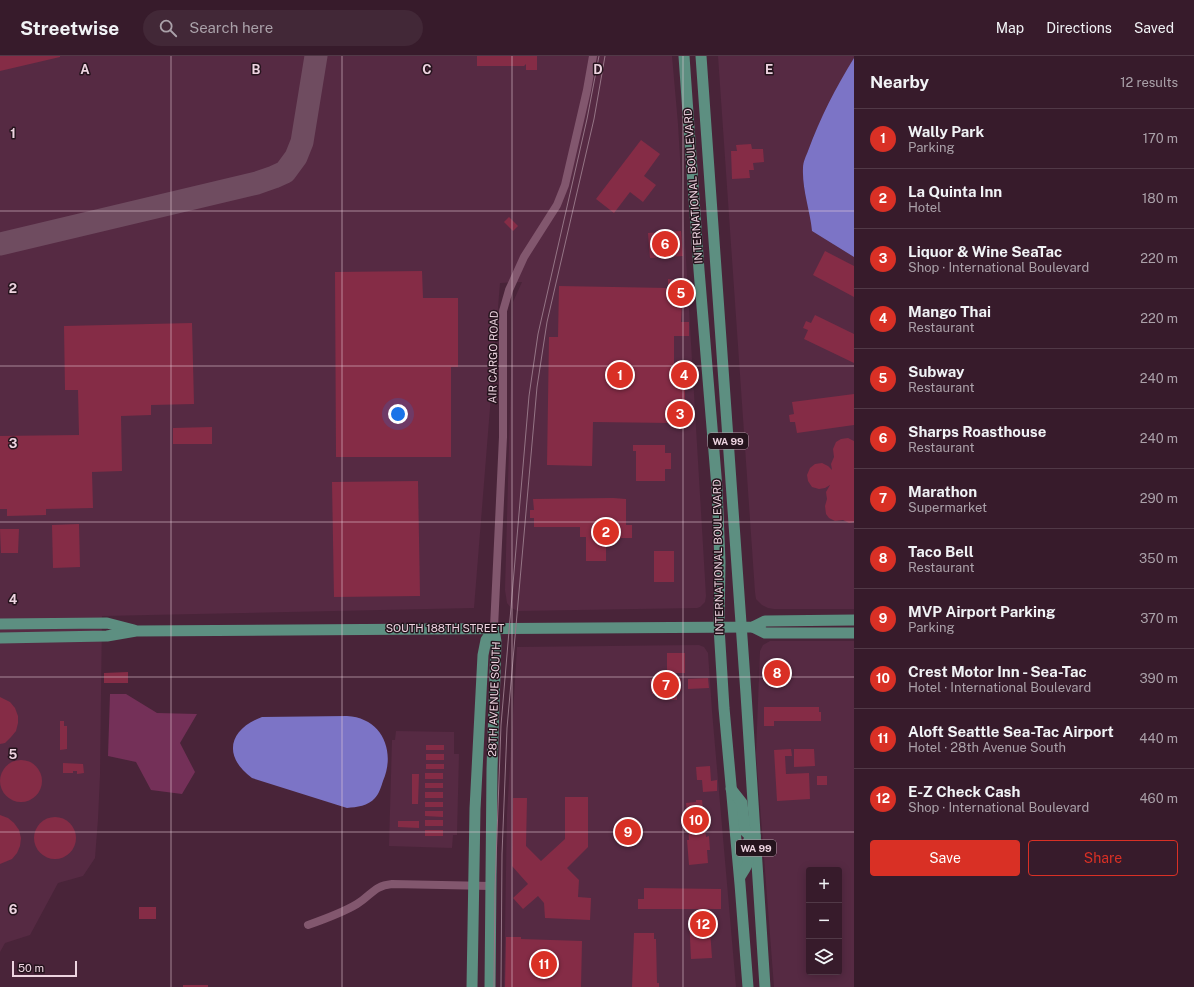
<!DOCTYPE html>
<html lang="en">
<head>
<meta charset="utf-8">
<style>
	body { margin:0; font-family:"Public Sans",sans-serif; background:#422837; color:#f1f3f6 }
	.controls { position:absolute; right:12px; bottom:12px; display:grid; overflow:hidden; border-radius:4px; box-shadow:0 2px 10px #0003 }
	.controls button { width:36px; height:36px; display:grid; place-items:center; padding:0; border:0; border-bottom:1px solid #513947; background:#371b2b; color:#f1f3f6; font:20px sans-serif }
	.scale { position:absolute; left:12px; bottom:10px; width:65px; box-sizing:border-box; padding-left:4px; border:2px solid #edd4e0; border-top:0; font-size:11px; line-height:14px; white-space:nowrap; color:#edd4e0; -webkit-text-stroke:3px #25141d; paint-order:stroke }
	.you { position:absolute; left:398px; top:358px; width:14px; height:14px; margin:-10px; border:3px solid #fff; border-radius:50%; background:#1a73e8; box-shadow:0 0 0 6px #1a73e833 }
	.badge { display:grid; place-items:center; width:26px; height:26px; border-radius:50%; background:#d93025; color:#fff; font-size:13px; font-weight:700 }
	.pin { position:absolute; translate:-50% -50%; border:2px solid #fff; box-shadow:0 1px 4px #0006 }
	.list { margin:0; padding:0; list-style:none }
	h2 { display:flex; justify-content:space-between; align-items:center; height:52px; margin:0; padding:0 16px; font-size:17px }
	h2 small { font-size:13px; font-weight:400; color:#aaa1a9 }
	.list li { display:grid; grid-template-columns:26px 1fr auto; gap:12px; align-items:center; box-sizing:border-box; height:60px; padding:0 16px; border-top:1px solid #513947 }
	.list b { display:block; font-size:15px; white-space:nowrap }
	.list p { margin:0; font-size:13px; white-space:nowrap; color:#aaa1a9 }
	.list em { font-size:13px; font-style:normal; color:#aaa1a9 }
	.actions { display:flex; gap:8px; padding:12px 16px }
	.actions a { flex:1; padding:9px 0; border:1px solid #d93025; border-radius:4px; text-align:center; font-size:14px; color:#d93025 }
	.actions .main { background:#d93025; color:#fff }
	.icon { flex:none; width:22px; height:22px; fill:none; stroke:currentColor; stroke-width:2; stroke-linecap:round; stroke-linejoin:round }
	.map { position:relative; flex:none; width:854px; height:931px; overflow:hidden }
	header { display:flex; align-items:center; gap:24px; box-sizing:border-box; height:56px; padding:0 20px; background:#371b2b; border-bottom:1px solid #513947 }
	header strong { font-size:19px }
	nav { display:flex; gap:22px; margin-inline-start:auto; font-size:14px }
	.search { width:280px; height:36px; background:#422837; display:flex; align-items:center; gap:10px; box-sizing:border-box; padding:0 14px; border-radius:22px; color:#aaa1a9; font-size:15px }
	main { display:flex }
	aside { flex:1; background:#371b2b }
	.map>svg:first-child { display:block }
	.built { fill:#562a43; fill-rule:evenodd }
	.green { fill:#743058 }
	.water { fill:#7c74c6 }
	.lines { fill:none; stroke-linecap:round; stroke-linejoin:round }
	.taxiway { stroke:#6f4c60; stroke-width:23 }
	.building { fill:#852c46 }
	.minor { stroke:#82576e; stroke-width:8 }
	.major { stroke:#5d8f81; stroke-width:11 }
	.tram { stroke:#957586; stroke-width:1 }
	.grid { fill:none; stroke:#edd4e0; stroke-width:1; stroke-opacity:0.55 }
	.labels { text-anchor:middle; stroke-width:3; stroke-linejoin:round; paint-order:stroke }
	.shield { fill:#25141d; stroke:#b19aa6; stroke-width:1 }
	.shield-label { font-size:10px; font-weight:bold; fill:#edd4e0 }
	.street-label { font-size:11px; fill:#edd4e0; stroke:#25141d }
	.grid-label { font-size:13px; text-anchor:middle; font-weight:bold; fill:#edd4e0; stroke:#25141d; stroke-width:3; stroke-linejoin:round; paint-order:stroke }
</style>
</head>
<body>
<header>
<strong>Streetwise</strong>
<div class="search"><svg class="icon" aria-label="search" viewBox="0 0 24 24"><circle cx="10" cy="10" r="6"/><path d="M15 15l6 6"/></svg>Search here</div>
<nav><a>Map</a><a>Directions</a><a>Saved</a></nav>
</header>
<main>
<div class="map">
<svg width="854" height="931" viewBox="0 0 854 931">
	<rect width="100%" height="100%" fill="#492439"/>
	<!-- built -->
	<g class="built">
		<polygon points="0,0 672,0 678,68 706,540 705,546 700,551 697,552 518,555 511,552 507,547 505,534 513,246 522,226 500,227 474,552 102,560 100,719 98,763 95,802 83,820 58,827 30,879 5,887 0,896"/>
		<polygon points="718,0 854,0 854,3 813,81 803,110 804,132 810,160 812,175 854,201 854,553 774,553 768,552 762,549 756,543 755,536"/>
		<path d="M 770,585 L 854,585 L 854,931 L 774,931 L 756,697 L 760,595 L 763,589 ZM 809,814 L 839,814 L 839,916 L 809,916 Z"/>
		<polygon points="699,589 704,591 708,597 712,655 736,931 504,931 507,758 517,591"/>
		<polygon points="396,675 454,676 454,698 459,698 457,779 453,779 452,792 389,790 392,684 395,684"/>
	</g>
	<!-- green -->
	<polygon class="green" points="110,638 126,638 157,657 197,658 180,687 195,716 182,738 151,734 136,706 108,700"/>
	<!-- water -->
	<g class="water">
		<path d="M 854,2 L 854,201 L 812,175 C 810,154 802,134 803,112 C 803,106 806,100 808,95 C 820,62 836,31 854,2 Z"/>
		<path d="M 347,660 C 382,662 396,695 383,725 C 381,731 379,738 375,742 C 368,750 357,751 347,752 L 252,722 C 222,700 229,673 262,661 Z"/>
	</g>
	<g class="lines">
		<!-- taxiway -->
		<polyline class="taxiway" points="0,188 257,127 274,121 285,116 296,101 302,86 316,0"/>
	</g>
	<!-- building -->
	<g class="building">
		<polygon points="0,0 60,0 60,1 0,15"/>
		<polygon points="477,0 537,0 537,14 526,14 526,8 524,10 477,10"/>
		<polygon points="641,84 660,98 644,120 656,129 643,146 630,136 614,157 596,143"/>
		<polygon points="751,88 752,93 763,93 764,106 753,107 754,114 749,114 750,122 732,123 731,95 737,95 736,89"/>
		<polygon points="509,161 518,170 513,175 504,166"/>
		<polygon points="681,175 683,200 650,202 648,177"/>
		<polygon points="825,195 854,210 854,241 813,219"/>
		<polygon points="422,215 423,242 458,242 458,311 451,311 451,401 336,401 335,216"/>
		<polygon points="668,223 676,224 676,229 686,229 686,247 682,247 681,266 689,266 689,280 674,280 674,310 691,311 690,327 685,327 685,348 687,348 687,361 672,361 672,367 593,366 592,410 547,409 549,281 558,281 559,230 668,232"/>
		<polygon points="815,259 854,278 854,307 804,283 808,274 803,272 806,265 811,267"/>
		<polygon points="192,267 194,348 151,349 151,359 121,360 122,415 92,416 93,452 46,453 46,459 7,460 7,453 0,453 0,380 79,379 78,334 65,334 64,270"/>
		<polygon points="854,338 854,369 797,377 795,366 790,366 789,359 794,358 792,346"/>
		<polygon points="212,371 212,388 173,388 173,372"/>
		<polygon points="848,382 854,385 854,466 849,467 843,464 835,465 829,462 826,458 825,450 827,443 826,436 830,429 825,432 819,433 812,431 808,425 807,419 810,412 815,408 822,407 828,410 832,414 831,408 834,401 833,393 836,386 841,383"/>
		<polygon points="633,389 665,389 665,397 671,397 671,413 665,413 665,425 636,425 636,395 633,395"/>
		<polygon points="418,425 420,540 334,541 332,426"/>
		<polygon points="613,442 626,443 626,469 632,469 632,482 601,482 601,485 606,485 606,505 586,505 586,481 580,481 580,471 534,471 534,462 530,462 530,454 534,454 533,443"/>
		<polygon points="79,468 80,511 53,512 52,469"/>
		<polygon points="0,473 19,473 18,497 1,497"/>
		<rect x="654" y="495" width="20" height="31"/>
		<rect x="667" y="597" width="18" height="20"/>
		<polygon points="769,605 785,605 786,629 770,629"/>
		<polygon points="128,616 128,627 104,627 104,617"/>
		<polygon points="708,622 709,632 688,633 688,623"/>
		<polygon points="650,623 681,623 681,635 677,635 677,644 661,644 661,637 652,638 652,636 651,635"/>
		<polygon points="0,641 10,646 15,652 18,660 18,667 16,675 11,681 5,687 0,688"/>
		<polygon points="764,651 819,651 819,656 821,656 821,665 774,665 774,670 764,670"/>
		<polygon points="60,665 64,665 64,670 67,670 67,693 60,694"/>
		<rect x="426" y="689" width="18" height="5"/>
		<polygon points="791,693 792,700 785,700 786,718 809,717 810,743 777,745 774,694"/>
		<polygon points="794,693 814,693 815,710 794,711"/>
		<rect x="426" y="698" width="18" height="6"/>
		<circle cx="21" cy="725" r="21"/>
		<polygon points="63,707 83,708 84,717 77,718 77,715 73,715 73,717 63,717"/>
		<rect x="426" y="708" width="18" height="5"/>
		<polygon points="710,710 711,725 717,724 717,735 703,736 702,724 697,724 696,711"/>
		<rect x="425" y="717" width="18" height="6"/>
		<polygon points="412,718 419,718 418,748 412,748"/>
		<rect x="817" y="720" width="10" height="9"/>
		<rect x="425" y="727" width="18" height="5"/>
		<rect x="425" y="736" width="18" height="6"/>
		<polygon points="565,741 588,741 588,791 567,812 579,824 578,841 591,842 590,864 545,862 544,847 538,840 523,853 513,842 528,828 512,810 513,742 527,742 526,790 541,805 565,783"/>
		<polygon points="696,744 702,744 706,781 709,780 710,794 707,794 708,807 689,809 687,784 689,784 686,747 696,746"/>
		<rect x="425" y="746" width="18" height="5"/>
		<polygon points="425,755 443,755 443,761 425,760"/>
		<polygon points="0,759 8,762 14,767 19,774 21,782 20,790 17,797 12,803 0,808"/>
		<circle cx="55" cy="782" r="21"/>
		<rect x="425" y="764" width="18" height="6"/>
		<polygon points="398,765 419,765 419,772 398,771"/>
		<rect x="425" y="774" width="18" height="6"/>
		<polygon points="644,832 721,833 721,853 638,853 638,843 644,843"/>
		<rect x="139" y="851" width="17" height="12"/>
		<polygon points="709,859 712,902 691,903 689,861"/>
		<polygon points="634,877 654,877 654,883 656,883 657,927 659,927 659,931 632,931"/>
		<polygon points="506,881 521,881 521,883 582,885 581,931 505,931"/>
		<rect x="183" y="929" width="25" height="2"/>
	</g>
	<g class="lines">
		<!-- minor -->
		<g class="minor">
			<polyline points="494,572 503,381 503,255 509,234 524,201 557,149 565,129 587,34 593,0"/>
			<path d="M 308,869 C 325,863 342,857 357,848 C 372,839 373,830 392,828 L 491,830"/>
		</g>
		<!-- major -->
		<g class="major">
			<polyline points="684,0 699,214 717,432 720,506 719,571 724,652 740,828 748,931"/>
			<polyline points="701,0 746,638 765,931"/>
			<polyline points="0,568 107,567 134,574"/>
			<polyline points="753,571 765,577 854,577"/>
			<polyline points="0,582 107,580 136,575 753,571 765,565 854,564"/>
			<polyline points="731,733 742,747 745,775 748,778 755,780"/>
			<path d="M 740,821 C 742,817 747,811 748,806 C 750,796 742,785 755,780"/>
			<polyline points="472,931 475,753 483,599 486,584 494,572"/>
			<polyline points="490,931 492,713 496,586 494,572"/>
		</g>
		<!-- tram -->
		<g class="tram">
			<polyline points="494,931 495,833 501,669 529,340 538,278 587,63 599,0"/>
			<polyline points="501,931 502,798 507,672 537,331 547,266 594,63 605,0"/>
		</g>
	</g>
	<!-- grid -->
	<path class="grid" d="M 171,0 L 171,931M 342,0 L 342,931M 512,0 L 512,931M 683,0 L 683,931M 0,155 L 854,155M 0,310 L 854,310M 0,466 L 854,466M 0,621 L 854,621M 0,776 L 854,776"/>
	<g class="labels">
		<!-- shield labels -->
		<g class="shield">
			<rect x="708" y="377" width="40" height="16" rx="3"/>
			<rect x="736" y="784" width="40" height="16" rx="3"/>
		</g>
		<g class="shield-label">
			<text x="728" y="389">WA 99</text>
			<text x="756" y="796">WA 99</text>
		</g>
		<!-- street labels -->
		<g class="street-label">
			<text transform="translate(693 130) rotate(-94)" y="4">INTERNATIONAL BOULEVARD</text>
			<text transform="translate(493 301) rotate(-89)" y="4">AIR CARGO ROAD</text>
			<text transform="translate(718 501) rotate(-91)" y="4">INTERNATIONAL BOULEVARD</text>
			<text x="445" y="576">SOUTH 188TH STREET</text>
			<text transform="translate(494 643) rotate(-88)" y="4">28TH AVENUE SOUTH</text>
		</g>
	</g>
	<g class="grid-label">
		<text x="85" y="18">A</text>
		<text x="256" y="18">B</text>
		<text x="427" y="18">C</text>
		<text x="598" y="18">D</text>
		<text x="769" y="18">E</text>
		<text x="13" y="82">1</text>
		<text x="13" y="237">2</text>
		<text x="13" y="392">3</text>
		<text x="13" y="548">4</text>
		<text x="13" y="703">5</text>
		<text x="13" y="858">6</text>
	</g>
</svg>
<div class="controls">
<button>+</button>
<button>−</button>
<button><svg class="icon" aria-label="layers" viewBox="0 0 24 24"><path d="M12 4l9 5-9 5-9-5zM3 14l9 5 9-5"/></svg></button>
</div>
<div class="scale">50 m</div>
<div class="you"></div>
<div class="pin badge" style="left:620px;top:319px">1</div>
<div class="pin badge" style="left:606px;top:476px">2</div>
<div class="pin badge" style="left:680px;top:358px">3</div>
<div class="pin badge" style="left:684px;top:319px">4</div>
<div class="pin badge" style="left:681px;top:237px">5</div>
<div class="pin badge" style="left:665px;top:188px">6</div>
<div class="pin badge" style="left:666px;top:629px">7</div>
<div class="pin badge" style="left:777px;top:617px">8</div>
<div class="pin badge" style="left:628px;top:776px">9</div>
<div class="pin badge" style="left:696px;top:764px">10</div>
<div class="pin badge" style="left:544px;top:908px">11</div>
<div class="pin badge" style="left:703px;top:868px">12</div>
</div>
<aside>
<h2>Nearby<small>12 results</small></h2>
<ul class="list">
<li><span class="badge">1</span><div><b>Wally Park</b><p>Parking</p></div><em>170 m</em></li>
<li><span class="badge">2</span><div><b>La Quinta Inn</b><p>Hotel</p></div><em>180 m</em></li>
<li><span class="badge">3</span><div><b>Liquor &amp; Wine SeaTac</b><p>Shop · International Boulevard</p></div><em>220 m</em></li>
<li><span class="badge">4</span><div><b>Mango Thai</b><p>Restaurant</p></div><em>220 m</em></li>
<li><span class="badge">5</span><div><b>Subway</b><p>Restaurant</p></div><em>240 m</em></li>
<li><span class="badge">6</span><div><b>Sharps Roasthouse</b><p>Restaurant</p></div><em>240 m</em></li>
<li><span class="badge">7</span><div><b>Marathon</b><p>Supermarket</p></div><em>290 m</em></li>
<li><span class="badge">8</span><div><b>Taco Bell</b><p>Restaurant</p></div><em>350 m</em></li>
<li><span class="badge">9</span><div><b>MVP Airport Parking</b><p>Parking</p></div><em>370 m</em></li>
<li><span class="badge">10</span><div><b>Crest Motor Inn - Sea-Tac</b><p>Hotel · International Boulevard</p></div><em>390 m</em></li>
<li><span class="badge">11</span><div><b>Aloft Seattle Sea-Tac Airport</b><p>Hotel · 28th Avenue South</p></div><em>440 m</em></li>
<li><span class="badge">12</span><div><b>E-Z Check Cash</b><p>Shop · International Boulevard</p></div><em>460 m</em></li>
</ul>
<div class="actions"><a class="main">Save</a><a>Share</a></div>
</aside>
</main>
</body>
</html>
